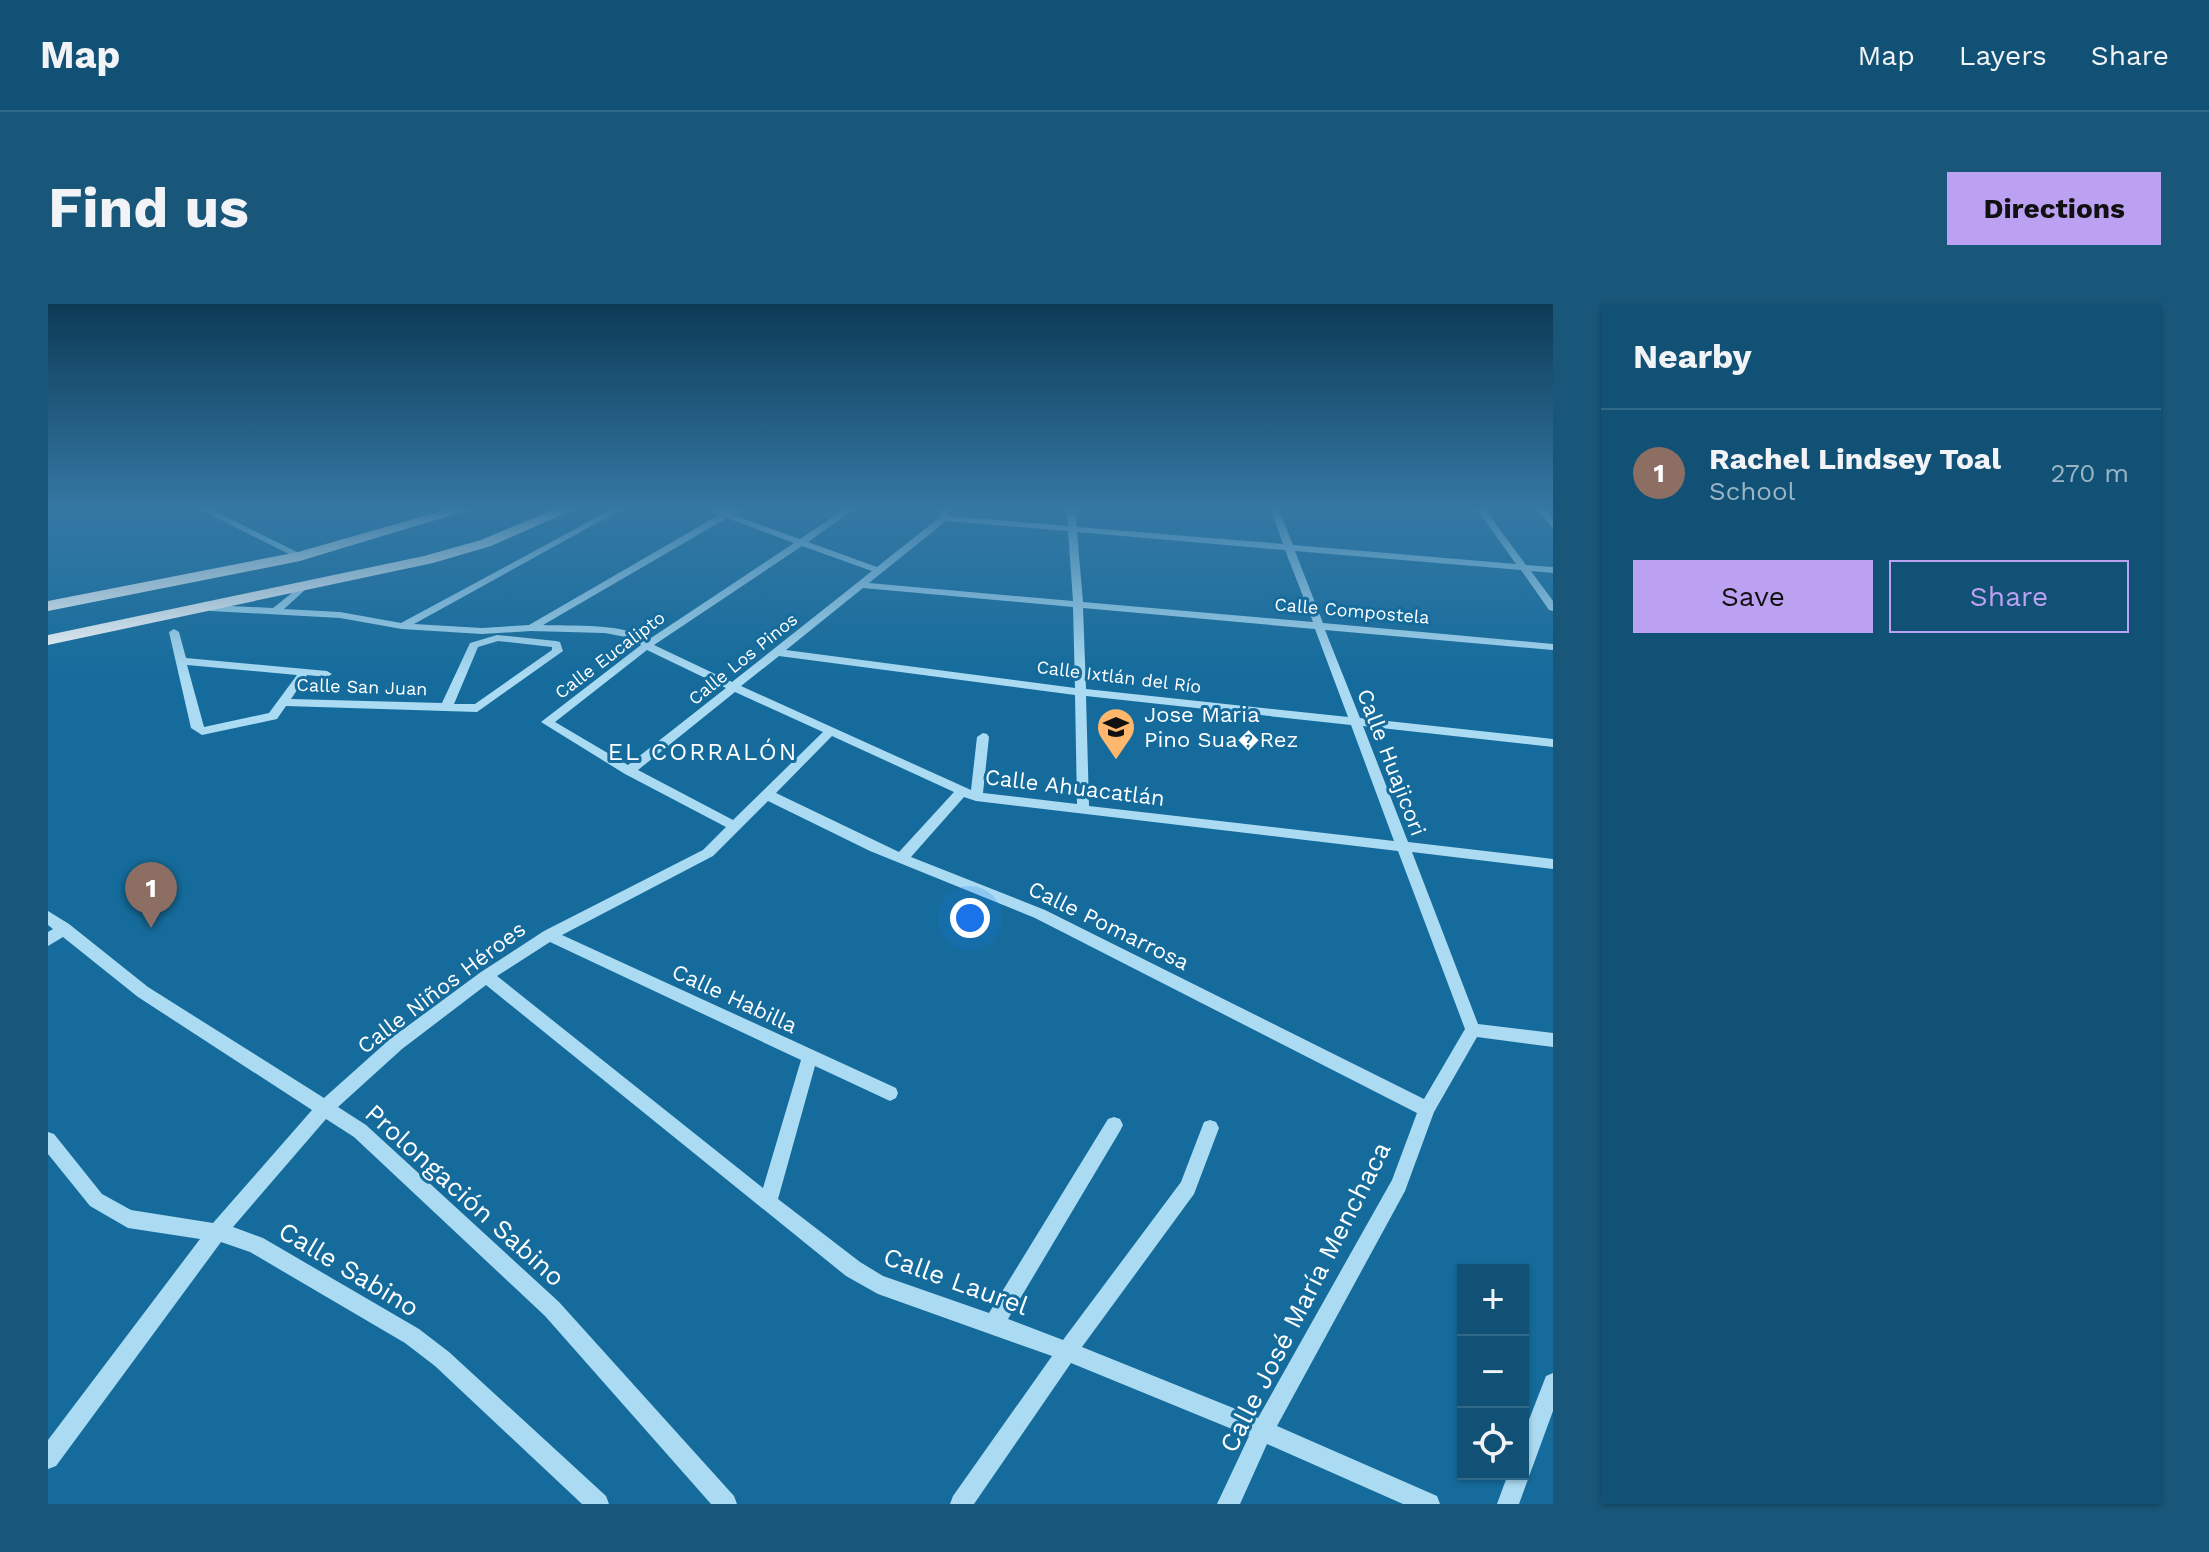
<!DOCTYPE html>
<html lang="en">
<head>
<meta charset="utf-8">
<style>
	body { margin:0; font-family:"Work Sans",sans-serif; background:#19577a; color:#f1f3f6 }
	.controls { position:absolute; right:24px; bottom:24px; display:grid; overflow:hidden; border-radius:0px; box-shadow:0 2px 6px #0004 }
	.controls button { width:72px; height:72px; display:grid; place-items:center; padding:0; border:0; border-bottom:2px solid #306887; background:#105175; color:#f1f3f6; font:40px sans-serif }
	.you { position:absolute; left:922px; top:614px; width:28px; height:28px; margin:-20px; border:6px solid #fff; border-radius:50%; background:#1a73e8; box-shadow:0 0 0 12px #1a73e833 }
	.badge { display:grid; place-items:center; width:52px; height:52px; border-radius:50%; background:#bca0f2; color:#fff; font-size:26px; font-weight:700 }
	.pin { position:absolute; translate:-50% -66px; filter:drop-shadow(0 2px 4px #0008) }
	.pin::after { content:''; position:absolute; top:42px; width:28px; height:24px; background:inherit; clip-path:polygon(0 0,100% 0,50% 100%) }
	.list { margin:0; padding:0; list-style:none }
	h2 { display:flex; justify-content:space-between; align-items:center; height:104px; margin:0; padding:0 32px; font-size:34px }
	h2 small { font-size:26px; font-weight:400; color:#9cb5c5 }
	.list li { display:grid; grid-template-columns:52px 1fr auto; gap:24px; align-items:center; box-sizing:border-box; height:128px; padding:0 32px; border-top:2px solid #306887 }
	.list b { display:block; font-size:30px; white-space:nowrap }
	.list p { margin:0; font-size:26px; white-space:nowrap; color:#9cb5c5 }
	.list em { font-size:26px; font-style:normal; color:#9cb5c5 }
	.actions { display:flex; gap:16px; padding:24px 32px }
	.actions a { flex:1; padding:18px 0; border:2px solid #bca0f2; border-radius:0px; text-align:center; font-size:28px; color:#bca0f2 }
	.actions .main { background:#bca0f2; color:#111 }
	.icon { flex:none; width:44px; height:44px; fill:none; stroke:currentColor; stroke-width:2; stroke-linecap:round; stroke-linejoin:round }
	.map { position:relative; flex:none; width:1505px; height:1200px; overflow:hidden; border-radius:0px }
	header { display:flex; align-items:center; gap:48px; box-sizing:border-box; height:112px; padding:0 40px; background:#105175; border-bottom:2px solid #306887 }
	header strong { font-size:38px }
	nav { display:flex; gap:44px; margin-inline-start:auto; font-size:28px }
	.intro { display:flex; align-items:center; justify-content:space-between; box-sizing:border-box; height:192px; padding:0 48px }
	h1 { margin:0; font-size:56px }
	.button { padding:20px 36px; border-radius:0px; background:#bca0f2; color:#111; font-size:28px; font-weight:700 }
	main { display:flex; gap:48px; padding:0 48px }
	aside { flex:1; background:#105175; border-radius:0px; box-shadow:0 2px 6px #0004 }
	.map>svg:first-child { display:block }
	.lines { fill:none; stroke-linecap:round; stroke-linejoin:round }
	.minor { fill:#abdbf3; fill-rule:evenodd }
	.highway { fill:#fff; fill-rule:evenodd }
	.labels { text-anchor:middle; stroke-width:6; stroke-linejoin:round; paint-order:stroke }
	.far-street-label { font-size:18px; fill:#fff; stroke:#156c9c }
	.poi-label { font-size:22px; fill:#fff; stroke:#156c9c; text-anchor:start }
	.street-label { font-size:22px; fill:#fff; stroke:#156c9c }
	.neighbourhood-label { font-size:24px; letter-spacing:2px; fill:#fff; stroke:#156c9c }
	.near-street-label { font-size:26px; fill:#fff; stroke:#156c9c }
</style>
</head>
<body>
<header>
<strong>Map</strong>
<nav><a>Map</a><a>Layers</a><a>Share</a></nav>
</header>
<div class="intro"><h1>Find us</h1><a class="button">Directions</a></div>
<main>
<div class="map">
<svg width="1505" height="1200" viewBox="0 0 1505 1200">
	<rect width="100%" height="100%" fill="#156c9c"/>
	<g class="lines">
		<!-- minor -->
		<g class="minor">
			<polygon points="149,204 160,204 257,252 249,254"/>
			<path d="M 566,204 L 576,204 L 366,320 L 434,324 L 481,321 L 671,211 L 655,204 L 667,204 L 677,208 L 684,204 L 694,204 L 685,211 L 752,235 L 798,204 L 808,204 L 760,238 L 829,263 L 892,213 L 894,204 L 902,204 L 901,212 L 1020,222 L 1019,204 L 1027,204 L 1029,223 L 1235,240 L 1222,204 L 1230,204 L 1245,241 L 1468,260 L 1428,204 L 1436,204 L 1478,261 L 1505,263 L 1505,269 L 1483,267 L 1505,297 L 1505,307 L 1501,306 L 1473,266 L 1247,247 L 1275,319 L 1505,340 L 1505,346 L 1277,326 L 1312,414 L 1505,435 L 1505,443 L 1315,422 L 1360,538 L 1505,555 L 1505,565 L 1364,548 L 1430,720 L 1505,729 L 1505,743 L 1429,733 L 1386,808 L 1357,887 L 1229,1122 L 1389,1192 L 1392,1200 L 1355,1200 L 1219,1140 L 1192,1200 L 1169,1200 L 1201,1132 L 1023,1059 L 926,1200 L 902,1200 L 905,1192 L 1004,1052 L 830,990 L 798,972 L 438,681 L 354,745 L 290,803 L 318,821 L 511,998 L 686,1192 L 689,1200 L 663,1200 L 497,1012 L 306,833 L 278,815 L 185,923 L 215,934 L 371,1025 L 401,1048 L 558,1192 L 561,1200 L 534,1200 L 387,1062 L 357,1039 L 202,948 L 173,938 L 8,1162 L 0,1165 L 0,1136 L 152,935 L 80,924 L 42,902 L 0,850 L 0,828 L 6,830 L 54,890 L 83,906 L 165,919 L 264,806 L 90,693 L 15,633 L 0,642 L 0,628 L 5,625 L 0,621 L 0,607 L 21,620 L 100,683 L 276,794 L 342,735 L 433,668 L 496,627 L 655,546 L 678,523 L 577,470 L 493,418 L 593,341 L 588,335 L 557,329 L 483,327 L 434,330 L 354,325 L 292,314 L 163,307 L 158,304 L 163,301 L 225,304 L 254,281 L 259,284 L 257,286 L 236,305 L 292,308 L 353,319 ZM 679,214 L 746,239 L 600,336 C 582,319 520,322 495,321 ZM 898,217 L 1020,227 L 1025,297 L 821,279 ZM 1029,228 L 1237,246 L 1265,318 L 1035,298 ZM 754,242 L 824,267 L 684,378 L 606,341 ZM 815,284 L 1025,303 L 1027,384 L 738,346 ZM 1035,304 L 1267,325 L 1300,413 L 1038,385 ZM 599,346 L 678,384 L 580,461 L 507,418 ZM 731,352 L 1027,391 L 1029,500 L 935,489 L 941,433 L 939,430 L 935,429 L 929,433 L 923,486 L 693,382 ZM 687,388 L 775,428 L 685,516 L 590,466 ZM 1038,392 L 1303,421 L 1346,537 L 1041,502 ZM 784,432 L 906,488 L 851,548 L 728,489 ZM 916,493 L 928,497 L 1350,547 L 1417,725 L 1376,795 L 997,606 L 863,553 ZM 720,497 L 822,547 L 987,614 L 1369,809 L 1344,876 L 1210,1114 L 1034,1043 L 1146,890 L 1171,824 L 1168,818 L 1162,816 L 1156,818 L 1133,878 L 1015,1036 L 960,1015 L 1072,827 L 1075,821 L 1072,815 L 1066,813 L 1060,815 L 941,1009 L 835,972 L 812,958 L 730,895 L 767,762 L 842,797 L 848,794 L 850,789 L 848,784 L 514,631 L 665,552 ZM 502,638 L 753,756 L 715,884 L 449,672 Z"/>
			<polygon points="1487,204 1496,204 1505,215 1505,224"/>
			<path d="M 126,325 L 131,328 L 138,354 L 279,367 L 284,370 L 279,373 L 259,371 L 243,395 L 394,399 L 422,339 L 449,331 L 508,337 L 512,338 L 515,347 L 429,408 L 238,402 L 229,415 L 154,431 L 143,424 L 121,328 ZM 450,337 L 504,343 L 504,346 L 427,400 L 406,400 L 430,343 ZM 139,361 L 249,371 L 221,409 L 156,423 Z"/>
			<polygon points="1505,1069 1505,1107 1471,1200 1449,1200 1460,1170 1475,1170 1475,1131 1498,1072"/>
		</g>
		<!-- highway -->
		<g class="highway">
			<polygon points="404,204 427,204 252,257 0,307 0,297 250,248"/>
			<polygon points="509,204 529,204 443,242 385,259 0,341 0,331 376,252 433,236"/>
		</g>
	</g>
	<!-- sky -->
	<linearGradient id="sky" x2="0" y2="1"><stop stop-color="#0c3b56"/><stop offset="0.55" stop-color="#3578a4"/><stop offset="1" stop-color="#3578a4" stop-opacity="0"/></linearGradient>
	<rect width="1505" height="372" fill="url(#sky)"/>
	<!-- icons -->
	<defs>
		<symbol id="school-pin" viewBox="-11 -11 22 30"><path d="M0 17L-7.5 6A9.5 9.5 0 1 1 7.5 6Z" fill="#ffb66d" stroke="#156c9c"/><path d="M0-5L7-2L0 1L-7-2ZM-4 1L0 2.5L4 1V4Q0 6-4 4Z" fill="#111"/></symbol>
	</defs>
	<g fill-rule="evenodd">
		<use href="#school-pin" x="1046" y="401" width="44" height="60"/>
	</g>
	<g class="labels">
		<!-- far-street labels -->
		<g class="far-street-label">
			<text transform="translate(1304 307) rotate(5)" y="6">Calle Compostela</text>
			<text transform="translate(562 351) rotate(-37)" y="6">Calle Eucalipto</text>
			<text transform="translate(695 355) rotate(-39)" y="6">Calle Los Pinos</text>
			<text transform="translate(1071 373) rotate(7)" y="6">Calle Ixtlán del Río</text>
			<text transform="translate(314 383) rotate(2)" y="6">Calle San Juan</text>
		</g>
		<!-- poi labels -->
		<g class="poi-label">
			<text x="1096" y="418">Jose Maria<tspan x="1096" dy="25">Pino Sua�Rez</tspan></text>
		</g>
		<!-- street labels -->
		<g class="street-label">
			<text transform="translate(1344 458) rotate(69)" y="8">Calle Huajicori</text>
			<text transform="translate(1027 483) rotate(7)" y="8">Calle Ahuacatlán</text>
			<text transform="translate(1061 621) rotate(26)" y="8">Calle Pomarrosa</text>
			<text transform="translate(393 683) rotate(-37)" y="8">Calle Niños Héroes</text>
			<text transform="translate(687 694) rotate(25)" y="8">Calle Habilla</text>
		</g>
		<!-- neighbourhood labels -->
		<g class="neighbourhood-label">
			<text x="655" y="456">EL CORRALÓN</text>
		</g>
		<!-- near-street labels -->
		<g class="near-street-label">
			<text transform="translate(417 891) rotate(42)" y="9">Prolongación Sabino</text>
			<text transform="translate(301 965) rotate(31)" y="9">Calle Sabino</text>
			<text transform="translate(908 977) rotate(20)" y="9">Calle Laurel</text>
			<text transform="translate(1257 993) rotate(-63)" y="9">Calle José María Menchaca</text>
		</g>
	</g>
</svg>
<div class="controls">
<button>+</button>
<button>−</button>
<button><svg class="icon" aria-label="locate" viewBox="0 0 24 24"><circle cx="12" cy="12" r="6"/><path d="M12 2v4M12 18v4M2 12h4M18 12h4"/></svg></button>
</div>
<div class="you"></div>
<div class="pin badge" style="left:103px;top:624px;background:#8d6e63">1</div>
</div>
<aside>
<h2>Nearby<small></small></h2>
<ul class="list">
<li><span class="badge" style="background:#8d6e63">1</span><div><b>Rachel Lindsey Toal</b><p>School</p></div><em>270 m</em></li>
</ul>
<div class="actions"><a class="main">Save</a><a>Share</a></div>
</aside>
</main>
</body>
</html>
